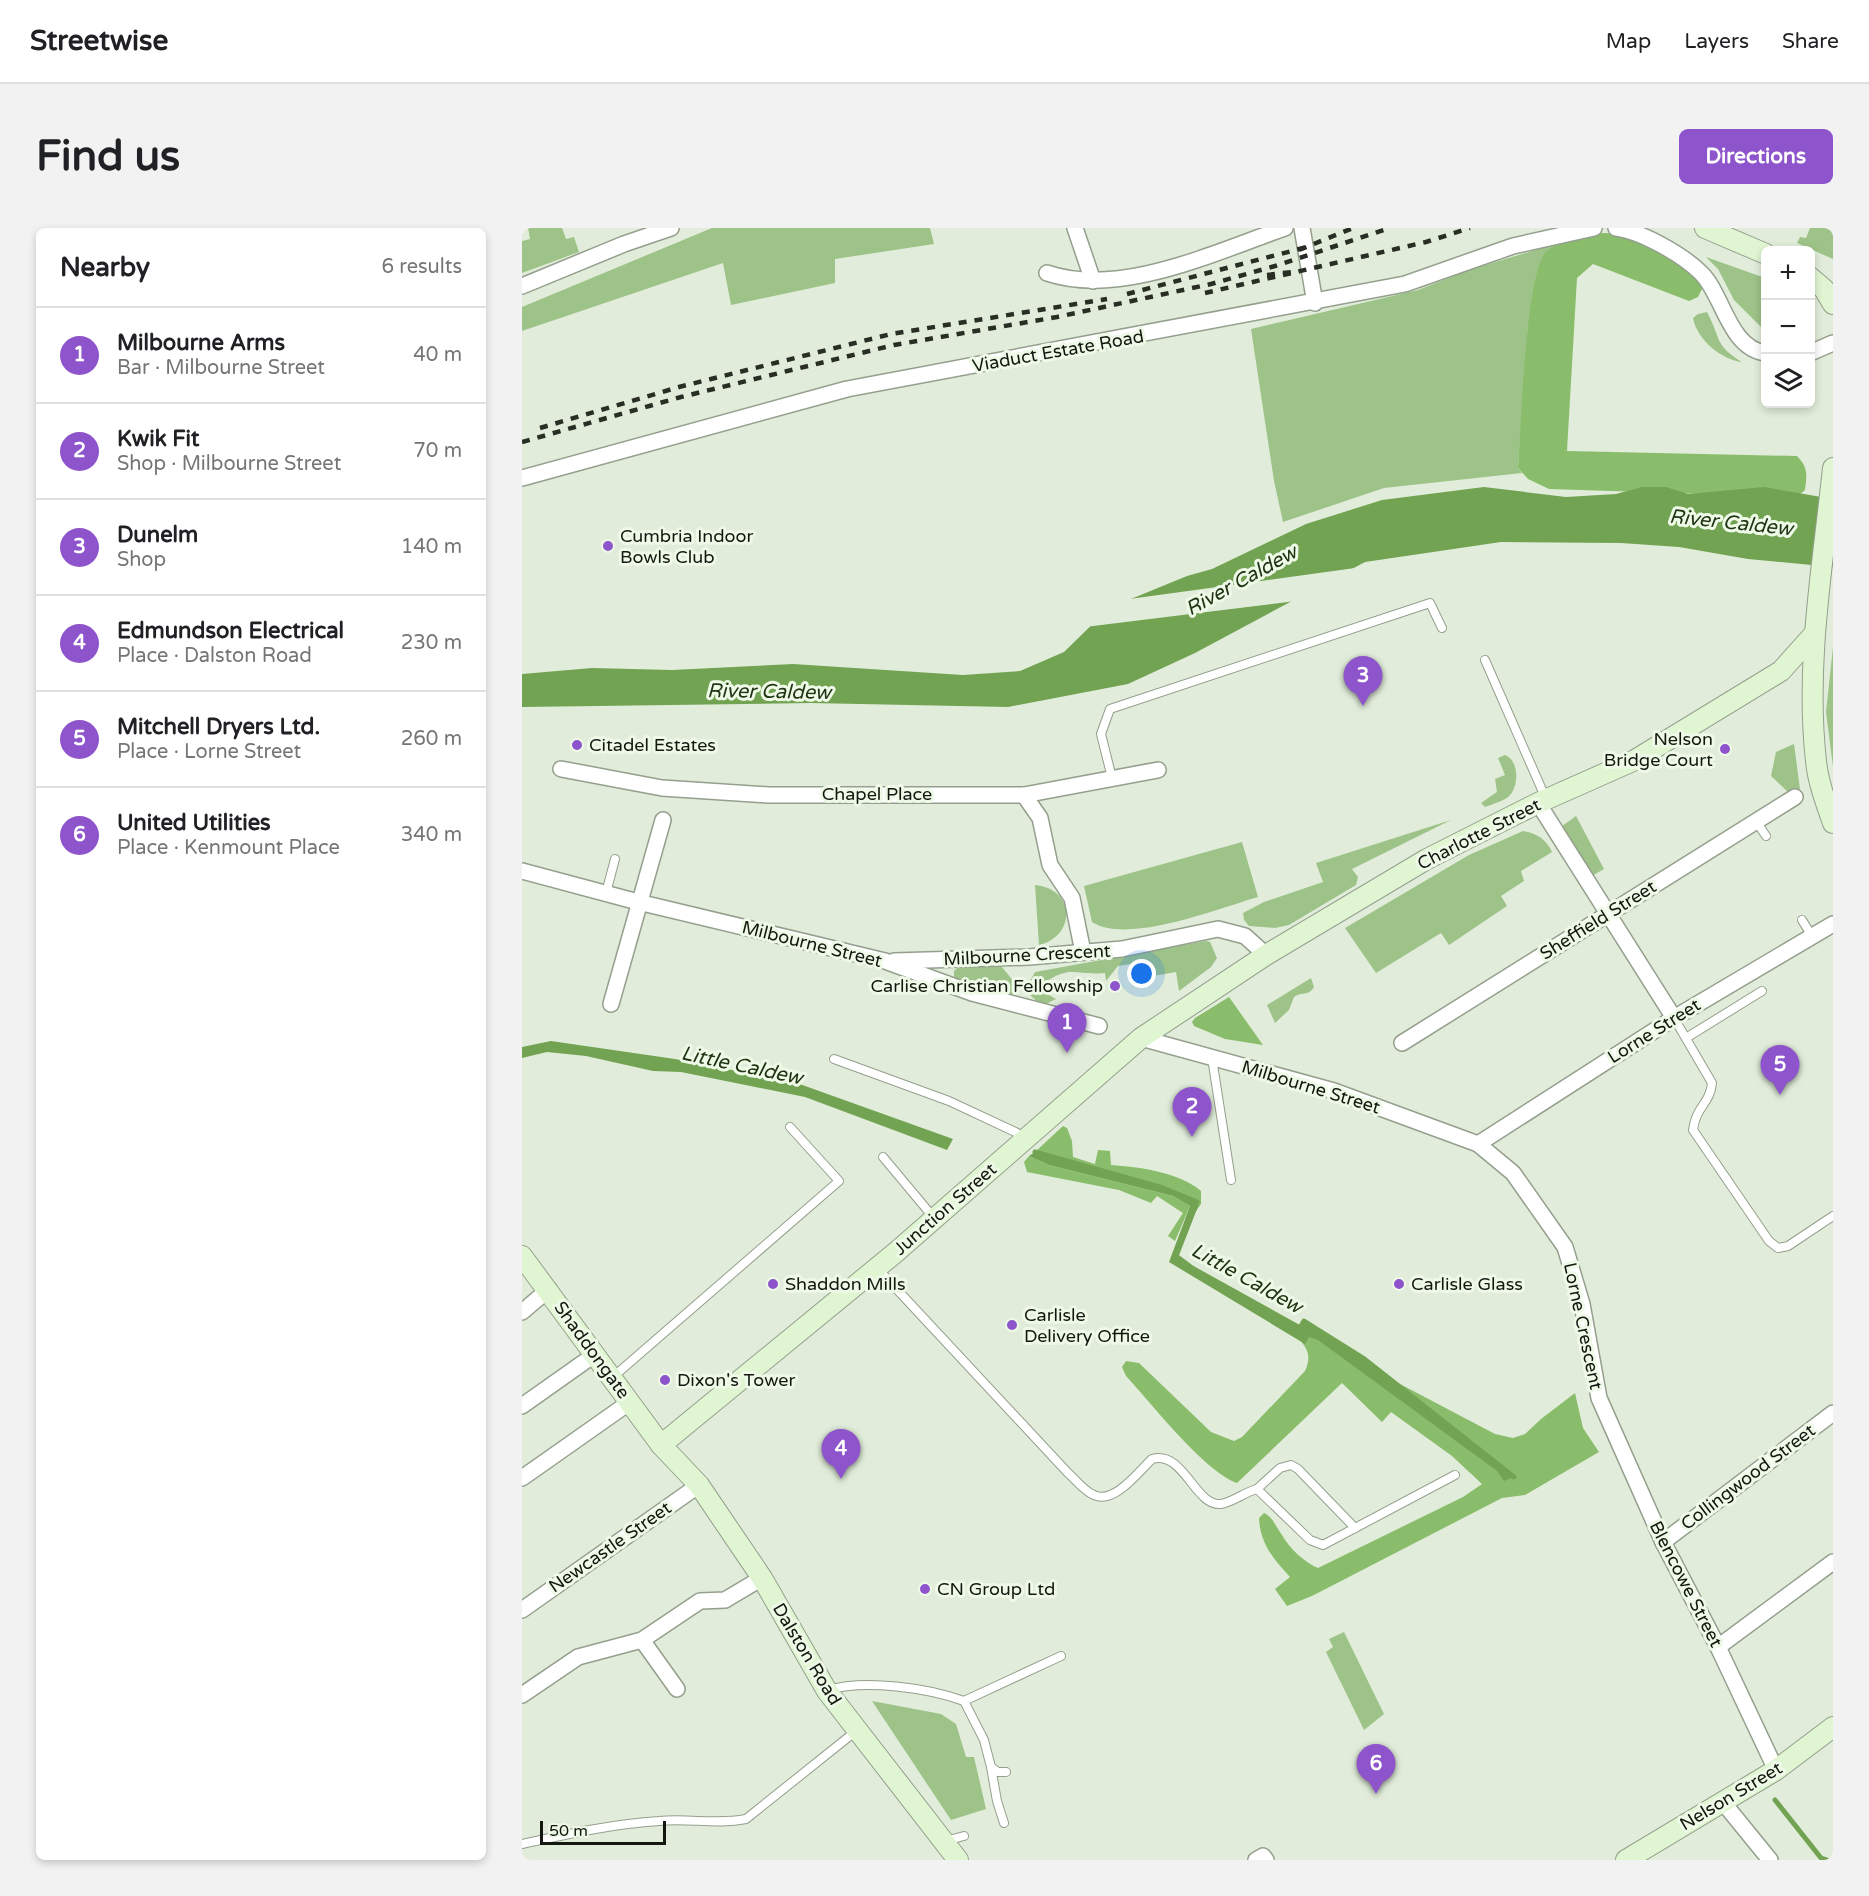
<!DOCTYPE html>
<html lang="en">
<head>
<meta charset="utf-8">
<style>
	body { margin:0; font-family:"Varela Round",sans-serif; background:#f2f2f2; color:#202124 }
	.controls { position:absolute; right:18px; top:18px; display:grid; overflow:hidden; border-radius:9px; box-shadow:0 3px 9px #0003 }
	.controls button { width:54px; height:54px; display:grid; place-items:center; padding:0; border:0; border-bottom:2px solid #e0e0e0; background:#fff; color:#202124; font:30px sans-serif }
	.scale { position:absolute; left:18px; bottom:15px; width:126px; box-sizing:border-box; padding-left:6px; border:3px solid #131710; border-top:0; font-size:16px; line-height:21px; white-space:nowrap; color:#131710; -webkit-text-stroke:4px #eefae7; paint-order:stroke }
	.you { position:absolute; left:620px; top:746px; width:21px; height:21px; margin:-15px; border:4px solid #fff; border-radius:50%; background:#1a73e8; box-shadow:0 0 0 9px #1a73e833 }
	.badge { display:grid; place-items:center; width:39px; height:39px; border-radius:50%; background:#8d54cb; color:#fff; font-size:20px; font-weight:700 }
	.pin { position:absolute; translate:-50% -50px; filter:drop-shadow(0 2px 3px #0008) }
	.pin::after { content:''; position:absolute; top:32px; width:21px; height:18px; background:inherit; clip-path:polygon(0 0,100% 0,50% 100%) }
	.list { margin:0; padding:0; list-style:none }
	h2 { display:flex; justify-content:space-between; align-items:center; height:78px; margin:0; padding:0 24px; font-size:26px }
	h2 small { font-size:20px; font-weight:400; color:#757577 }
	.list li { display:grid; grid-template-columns:39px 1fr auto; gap:18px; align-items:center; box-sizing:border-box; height:96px; padding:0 24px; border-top:2px solid #e0e0e0 }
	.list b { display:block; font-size:22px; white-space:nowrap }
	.list p { margin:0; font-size:20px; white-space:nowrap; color:#757577 }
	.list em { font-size:20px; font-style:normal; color:#757577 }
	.icon { flex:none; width:33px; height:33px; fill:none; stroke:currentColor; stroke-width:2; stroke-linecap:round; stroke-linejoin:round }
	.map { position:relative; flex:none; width:1311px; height:1632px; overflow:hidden; border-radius:9px }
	header { display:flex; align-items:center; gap:36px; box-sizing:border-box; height:84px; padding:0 30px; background:#fff; border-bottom:2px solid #e0e0e0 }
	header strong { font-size:28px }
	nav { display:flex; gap:33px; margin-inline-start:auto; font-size:21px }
	.intro { display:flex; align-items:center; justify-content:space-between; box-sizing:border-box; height:144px; padding:0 36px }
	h1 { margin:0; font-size:42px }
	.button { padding:15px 27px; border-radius:9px; background:#8d54cb; color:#fff; font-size:21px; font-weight:700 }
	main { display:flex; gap:36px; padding:0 36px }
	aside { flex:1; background:#fff; border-radius:9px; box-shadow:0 3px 9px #0003 }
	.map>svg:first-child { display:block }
	.green { fill:#9ec388 }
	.forest { fill:#8abd6b }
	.water { fill:#72a352 }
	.pier { fill:#e1edda }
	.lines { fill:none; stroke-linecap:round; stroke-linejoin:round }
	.stream { stroke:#72a352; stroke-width:5 }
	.lane-casing { stroke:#949f8d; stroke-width:10 }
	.street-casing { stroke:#949f8d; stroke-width:18 }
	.secondary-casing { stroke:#949f8d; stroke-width:22 }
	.lane { stroke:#fff; stroke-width:8 }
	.street { stroke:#fff; stroke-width:15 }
	.secondary { stroke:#e0f6d2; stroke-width:20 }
	.rail { stroke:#292e25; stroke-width:4.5; stroke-dasharray:8 8; stroke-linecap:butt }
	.poi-dot { fill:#8d54cb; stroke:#eefae7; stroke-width:2 }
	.labels { text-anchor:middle; stroke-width:6; stroke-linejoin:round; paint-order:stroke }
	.street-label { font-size:18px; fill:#131710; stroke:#eefae7 }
	.poi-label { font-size:18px; fill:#131710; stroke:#eefae7; text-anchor:start }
	.water-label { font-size:20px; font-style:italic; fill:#203513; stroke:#eefae7 }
</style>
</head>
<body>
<header>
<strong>Streetwise</strong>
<nav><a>Map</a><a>Layers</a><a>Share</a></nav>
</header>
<div class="intro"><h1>Find us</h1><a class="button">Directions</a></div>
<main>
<aside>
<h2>Nearby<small>6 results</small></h2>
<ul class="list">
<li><span class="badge">1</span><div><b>Milbourne Arms</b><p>Bar · Milbourne Street</p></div><em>40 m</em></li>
<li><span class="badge">2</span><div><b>Kwik Fit</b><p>Shop · Milbourne Street</p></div><em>70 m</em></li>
<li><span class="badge">3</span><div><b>Dunelm</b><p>Shop</p></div><em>140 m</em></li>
<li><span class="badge">4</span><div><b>Edmundson Electrical</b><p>Place · Dalston Road</p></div><em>230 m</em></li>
<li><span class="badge">5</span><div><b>Mitchell Dryers Ltd.</b><p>Place · Lorne Street</p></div><em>260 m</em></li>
<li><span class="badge">6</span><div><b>United Utilities</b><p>Place · Kenmount Place</p></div><em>340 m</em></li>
</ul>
</aside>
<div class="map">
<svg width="1311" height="1632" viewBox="0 0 1311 1632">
	<rect width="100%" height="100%" fill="#e1edda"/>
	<!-- green -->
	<g class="green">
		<polygon points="6,0 40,0 44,11 52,9 57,24 0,45 0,13 8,11"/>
		<polygon points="190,0 408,0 412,16 313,31 313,55 209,77 201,35 0,103 0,79"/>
		<polygon points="1288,0 1311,0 1311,31 1275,15 1278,9 1284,10"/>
		<polygon points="1050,11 1038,17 1006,99 996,240 1000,245 862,260 761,294 752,253 729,101 896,62 950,41"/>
		<polygon points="1184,29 1243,50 1243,103 1212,72 1196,41"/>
		<path d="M 1185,84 C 1199,110 1192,117 1220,134 C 1200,132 1175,112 1171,90 L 1176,86 Z"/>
		<polygon points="1311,419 1311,539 1304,484"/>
		<polygon points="1272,516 1278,561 1266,564 1249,548 1254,524"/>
		<path d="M 983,527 C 998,533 997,560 986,569 C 980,574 970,576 963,579 L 959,575 L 975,564 L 973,551 L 983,547 L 976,530 Z"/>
		<polygon points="1054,588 1082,641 1068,649 1039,599"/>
		<polygon points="929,592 830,641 836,649 834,657 767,697 753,700 727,698 722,692 721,685 742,674 801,654 794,635"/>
		<path d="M 1001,603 C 1015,605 1025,612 1030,624 L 999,643 L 1002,653 L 979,668 L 985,678 L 927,717 L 919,705 L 854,745 L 823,700 L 947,627 Z"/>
		<path d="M 720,614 L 736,669 C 697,680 606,717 570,694 L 562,658 Z"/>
		<path d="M 513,657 C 554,661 554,708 517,717 Z"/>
		<path d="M 684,713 L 688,714 L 695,730 L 689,739 L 657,763 L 654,744 L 631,748 L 615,735 L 596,738 L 584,753 L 583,745 C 553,748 549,736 521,756 L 520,763 L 534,771 L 520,778 L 506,765 L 505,759 L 513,744 Z"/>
		<path d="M 477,735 C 485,747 500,757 493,772 L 479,771 L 463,757 L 449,759 L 432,754 L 432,743 L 438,737 Z"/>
		<path d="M 789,750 L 792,759 C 786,769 780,763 772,769 L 767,782 L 753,795 L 745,777 Z"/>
		<polygon points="822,1404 862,1486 842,1502 804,1424 811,1419 807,1411"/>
		<polygon points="350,1473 419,1486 434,1496 444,1529 452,1529 464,1581 429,1592"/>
	</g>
	<!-- forest -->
	<g class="forest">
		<path d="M 1081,5 L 1105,6 L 1162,39 L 1176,50 L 1180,61 L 1176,69 L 1167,73 L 1071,36 L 1055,50 L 1045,223 L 1275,228 C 1286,239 1285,246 1283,262 L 1275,269 L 1027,261 L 1006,251 L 996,240 C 999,204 1003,42 1025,23 C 1039,11 1062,8 1081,5 Z"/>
		<polygon points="707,769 741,817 703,811 672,798 670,794 673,790"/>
		<path d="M 541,898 L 545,900 L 550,913 L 551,929 L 573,936 L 576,922 L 588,923 L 589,937 C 617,939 657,944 679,963 L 679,976 L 672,986 L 675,977 L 641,960 L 513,924 Z"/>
		<polygon points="507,928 527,937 651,968 668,978 653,1013 646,1008 661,985 635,968 629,975 597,962 505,944 502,934"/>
		<path d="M 790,1108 L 809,1115 L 878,1156 L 973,1206 L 991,1210 L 1003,1206 L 1019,1191 L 1053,1165 L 1061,1200 L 1077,1224 L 1003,1267 L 980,1270 L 790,1368 L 765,1378 L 753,1361 L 768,1349 C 751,1331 738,1315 737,1290 L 742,1285 C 751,1289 754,1299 760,1307 C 768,1321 782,1334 796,1340 L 941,1269 L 960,1256 L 930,1228 L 869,1184 L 860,1194 L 820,1155 L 715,1255 C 682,1243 630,1176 604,1148 L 600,1139 L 604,1133 L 617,1135 L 689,1204 L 712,1213 L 720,1209 L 783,1143 C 789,1130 787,1122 777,1111 Z"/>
	</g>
	<!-- water -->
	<g class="water">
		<polygon points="962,259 1044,269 1094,266 1120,259 1144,259 1166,266 1242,259 1311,271 1311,339 1226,331 1157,319 1099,315 979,314 843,334 673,425 606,456 486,479 289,475 0,479 0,446 70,440 150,442 271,436 441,447 498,443 542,424 587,380 665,348 690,341 784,296 860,272"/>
		<polygon points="29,813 153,831 272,854 431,911 425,922 283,869 159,844 131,843 64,828 25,824 0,830 0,819"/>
		<polygon points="513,924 641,960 675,974 654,1028 670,1040 777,1099 782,1093 841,1130 992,1249 982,1253 975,1243 796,1112 787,1109 783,1116 647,1034 668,978 651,968 527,937 507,928"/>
	</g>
	<!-- pier -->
	<polygon class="pier" points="833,340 782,372 563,399 585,378 600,372"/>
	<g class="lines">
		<!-- stream -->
		<g class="stream">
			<polyline points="513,924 641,960 675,974 654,1028 670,1040 778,1100 782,1093 841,1130 992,1249"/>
			<polyline points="1253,1572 1299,1630 1305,1632"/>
		</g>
		<defs>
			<g id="lane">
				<polyline points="963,432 1024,571"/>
				<polyline points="590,550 579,506 588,481 908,375 920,400"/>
				<polyline points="1234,593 1244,608"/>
				<polyline points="84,665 93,631"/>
				<polyline points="1280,692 1290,708"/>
				<path d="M 1152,790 L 1190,855 C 1188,876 1174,878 1171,902 L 1247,1013 L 1256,1020 L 1266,1018 L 1311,988"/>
				<polyline points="1164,810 1240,763"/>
				<polyline points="690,830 709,952"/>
				<polyline points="312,831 427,873 504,909"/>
				<polyline points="361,929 412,990"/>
				<path d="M 355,1040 L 546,1245 C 554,1252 562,1263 572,1267 C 592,1277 617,1243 630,1231 C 662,1222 673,1279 699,1276 C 711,1274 723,1264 735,1261 L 788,1312 L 801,1317 L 933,1247"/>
				<polyline points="91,1149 317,953 268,899"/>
				<polyline points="735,1261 758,1240 769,1237 776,1241 833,1300"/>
				<path d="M 306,1462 C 343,1451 406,1460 442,1473 L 462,1512 L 469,1539 L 476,1544 L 484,1544"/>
				<polyline points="442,1473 539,1428"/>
				<polyline points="469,1539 475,1573 482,1595"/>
				<polyline points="423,1613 442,1608"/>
				<path d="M 0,1616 C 46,1606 90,1596 137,1593 C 167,1590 195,1597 224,1591 L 334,1503"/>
			</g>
			<g id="street">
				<polyline points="553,0 571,53"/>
				<polyline points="780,0 793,75"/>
				<path d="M 1094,0 C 1119,3 1161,27 1179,45 C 1201,66 1207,121 1244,125"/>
				<path d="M 525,45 C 598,70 693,24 763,0"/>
				<polyline points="0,58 102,16 149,0"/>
				<polyline points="1288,125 1311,115"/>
				<polyline points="0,250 325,161 883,56 991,18 1072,0"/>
				<polyline points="39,541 140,560 246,567 502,567 518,590 528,637 550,670 561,724"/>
				<polyline points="502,567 636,542"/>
				<polyline points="1016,575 1152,790"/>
				<polyline points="0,643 116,674 363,733 450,765 577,798"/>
				<polyline points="372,733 507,729 600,721 696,701 723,708 744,727"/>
				<polyline points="89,776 141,592"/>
				<polyline points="619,810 812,863 956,916 991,945 1043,1019 1060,1076 1077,1170 1141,1314 1196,1419 1254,1542"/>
				<polyline points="880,815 1273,569"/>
				<polyline points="956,916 1152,790 1311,696"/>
				<polyline points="0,1084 27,1061"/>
				<polyline points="0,1178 72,1127"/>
				<polyline points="0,1250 108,1174"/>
				<polyline points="1141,1314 1311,1185"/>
				<polyline points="0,1382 177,1257"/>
				<polyline points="120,1412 155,1461"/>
				<polyline points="1196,1419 1311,1334"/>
				<polyline points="0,1467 56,1429 120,1412 178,1373 203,1372 240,1350"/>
				<polyline points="1200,1573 1248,1632"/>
				<polyline points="734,1632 741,1628 744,1632"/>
			</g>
			<g id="secondary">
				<polyline points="1183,0 1244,26"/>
				<polyline points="1288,49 1302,61 1311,76"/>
				<path d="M 1311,240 C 1301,336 1283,436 1294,533 C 1296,554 1304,575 1311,595"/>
				<polyline points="0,1028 139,1217 177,1257 240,1350 305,1463 436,1632"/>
				<polyline points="139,1217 373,1025 619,810 744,727 905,631 1016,575 1113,532 1259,443 1293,405"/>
				<polyline points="1104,1632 1254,1542 1311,1499"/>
			</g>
		</defs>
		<!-- lane casing -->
		<use href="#lane" class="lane-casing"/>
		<!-- street casing -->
		<use href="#street" class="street-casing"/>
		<!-- secondary casing -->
		<use href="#secondary" class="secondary-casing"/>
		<!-- lane -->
		<use href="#lane" class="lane"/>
		<!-- street -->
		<use href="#street" class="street"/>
		<!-- secondary -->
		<use href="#secondary" class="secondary"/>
		<!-- rail -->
		<g class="rail">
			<polyline points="777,22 831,0"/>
			<polyline points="745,47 778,43"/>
			<polyline points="683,65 904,14 948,0"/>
			<polyline points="605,66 785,19"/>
			<polyline points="18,200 157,159 369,106 585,71"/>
			<polyline points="0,214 159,169 372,117 535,89 689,56 753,38 868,0"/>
		</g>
	</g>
	<!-- markers -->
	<g class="poi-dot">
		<circle cx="86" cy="318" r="6"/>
		<circle cx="55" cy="517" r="6"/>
		<circle cx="1203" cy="521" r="6"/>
		<circle cx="593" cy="758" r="6"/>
		<circle cx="251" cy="1056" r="6"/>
		<circle cx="877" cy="1056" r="6"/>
		<circle cx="490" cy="1097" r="6"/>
		<circle cx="143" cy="1152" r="6"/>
		<circle cx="403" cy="1361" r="6"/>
	</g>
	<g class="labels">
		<!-- street labels -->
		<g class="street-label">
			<text transform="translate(536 123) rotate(-10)" y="6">Viaduct Estate Road</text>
			<text x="355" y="572">Chapel Place</text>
			<text transform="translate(957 606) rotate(-27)" y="6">Charlotte Street</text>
			<text transform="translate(1076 692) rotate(-32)" y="6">Sheffield Street</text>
			<text transform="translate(290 716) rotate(14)" y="6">Milbourne Street</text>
			<text transform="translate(505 727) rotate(-3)" y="6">Milbourne Crescent</text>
			<text transform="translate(1132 803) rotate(-32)" y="6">Lorne Street</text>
			<text transform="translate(789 859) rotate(17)" y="6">Milbourne Street</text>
			<text transform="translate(423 981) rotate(-41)" y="6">Junction Street</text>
			<text transform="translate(1061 1098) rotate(78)" y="6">Lorne Crescent</text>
			<text transform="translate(70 1122) rotate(54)" y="6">Shaddongate</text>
			<text transform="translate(1226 1249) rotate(-37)" y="6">Collingwood Street</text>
			<text transform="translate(88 1319) rotate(-35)" y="6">Newcastle Street</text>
			<text transform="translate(1164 1356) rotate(63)" y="6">Blencowe Street</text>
			<text transform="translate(285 1426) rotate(59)" y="6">Dalston Road</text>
			<text transform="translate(1209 1568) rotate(-31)" y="6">Nelson Street</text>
		</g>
		<!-- poi labels -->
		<g class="poi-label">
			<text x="98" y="314">Cumbria Indoor<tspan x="98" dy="21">Bowls Club</tspan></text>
			<text x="1191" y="517" text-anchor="end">Nelson<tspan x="1191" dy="21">Bridge Court</tspan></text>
			<text x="67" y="523">Citadel Estates</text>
			<text x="581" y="764" text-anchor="end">Carlise Christian Fellowship</text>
			<text x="263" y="1062">Shaddon Mills</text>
			<text x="889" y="1062">Carlisle Glass</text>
			<text x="502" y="1093">Carlisle<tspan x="502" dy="21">Delivery Office</tspan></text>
			<text x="155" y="1158">Dixon's Tower</text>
			<text x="415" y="1367">CN Group Ltd</text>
		</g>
		<!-- water labels -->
		<g class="water-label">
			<text transform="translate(1209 294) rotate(6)" y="7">River Caldew</text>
			<text transform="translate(719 352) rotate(-29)" y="7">River Caldew</text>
			<text transform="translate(247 463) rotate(1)" y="7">River Caldew</text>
			<text transform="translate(220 837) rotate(12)" y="7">Little Caldew</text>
			<text transform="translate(725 1050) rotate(29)" y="7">Little Caldew</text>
		</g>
	</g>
</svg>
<div class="controls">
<button>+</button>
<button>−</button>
<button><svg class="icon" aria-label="layers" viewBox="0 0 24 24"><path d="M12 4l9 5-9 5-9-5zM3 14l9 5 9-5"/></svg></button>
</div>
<div class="scale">50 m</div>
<div class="you"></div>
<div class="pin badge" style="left:545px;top:825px">1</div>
<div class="pin badge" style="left:670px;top:909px">2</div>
<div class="pin badge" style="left:841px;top:478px">3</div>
<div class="pin badge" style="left:319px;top:1251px">4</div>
<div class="pin badge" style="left:1258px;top:867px">5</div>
<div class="pin badge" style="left:854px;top:1566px">6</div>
</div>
</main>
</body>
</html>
